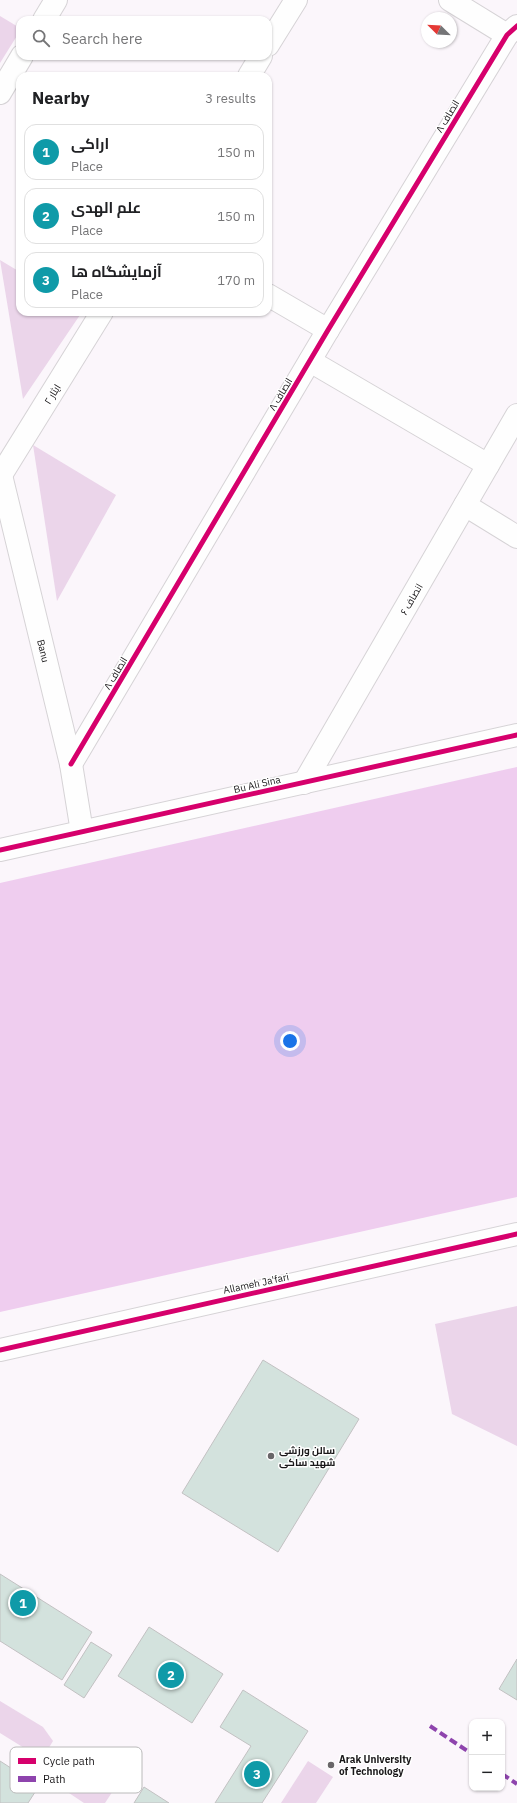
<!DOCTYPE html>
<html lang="en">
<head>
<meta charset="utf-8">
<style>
	body { margin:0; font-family:"IBM Plex Sans",Cairo,sans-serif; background:#f2f2f2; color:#202124 }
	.controls { position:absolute; right:12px; bottom:12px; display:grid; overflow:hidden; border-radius:8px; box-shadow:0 1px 3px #0004 }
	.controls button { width:36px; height:36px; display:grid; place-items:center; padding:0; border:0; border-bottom:1px solid #e0e0e0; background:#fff; color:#202124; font:20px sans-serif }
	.compass { position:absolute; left:421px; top:12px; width:36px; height:36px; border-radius:50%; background:#fff; box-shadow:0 1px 3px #0004; rotate:294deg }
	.you { position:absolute; left:290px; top:1041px; width:14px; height:14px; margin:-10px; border:3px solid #fff; border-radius:50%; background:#1a73e8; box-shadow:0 0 0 6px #1a73e833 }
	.badge { display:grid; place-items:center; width:26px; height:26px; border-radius:50%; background:#2563eb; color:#fff; font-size:13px; font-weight:700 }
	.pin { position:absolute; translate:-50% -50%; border:2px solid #fff; box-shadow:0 1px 4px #0006 }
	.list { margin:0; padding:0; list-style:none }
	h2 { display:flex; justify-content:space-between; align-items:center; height:52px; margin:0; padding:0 16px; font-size:17px }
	h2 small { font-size:13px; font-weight:400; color:#757577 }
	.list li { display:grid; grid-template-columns:26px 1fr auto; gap:12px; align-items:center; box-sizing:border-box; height:56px; margin:0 8px 8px; padding:0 8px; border:1px solid #e0e0e0; border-radius:12px }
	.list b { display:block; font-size:15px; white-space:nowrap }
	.list p { margin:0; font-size:13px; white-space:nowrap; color:#757577 }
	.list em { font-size:13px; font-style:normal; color:#757577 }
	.icon { flex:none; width:22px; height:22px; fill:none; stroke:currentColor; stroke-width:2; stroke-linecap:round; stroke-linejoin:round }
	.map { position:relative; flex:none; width:517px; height:1803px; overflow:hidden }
	.search { position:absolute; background:#fff; box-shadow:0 1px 3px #0004; left:16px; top:16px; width:256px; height:44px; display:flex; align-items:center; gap:10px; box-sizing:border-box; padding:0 14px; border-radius:12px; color:#757577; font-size:15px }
	.panel { position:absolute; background:#fff; box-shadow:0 1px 3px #0004; left:16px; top:72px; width:256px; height:244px; border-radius:12px }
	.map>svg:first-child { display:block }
	.green { fill:#ebd5ea }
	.forest { fill:#efcdef }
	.building { fill:#d3e2dd; stroke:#c2c1c2 }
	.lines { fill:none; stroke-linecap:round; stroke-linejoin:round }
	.street-casing { stroke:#d6d3d6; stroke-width:24 }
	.secondary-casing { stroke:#d6d3d6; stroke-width:24 }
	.street { stroke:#fefefe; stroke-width:22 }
	.secondary { stroke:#fefefe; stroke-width:22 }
	.quiet { stroke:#8e44ad; stroke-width:4; stroke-dasharray:8 4; stroke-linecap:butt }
	.cycleway-casing { stroke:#fff; stroke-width:8 }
	.cycleway { stroke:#d6006c; stroke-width:5 }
	.poi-dot { fill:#696669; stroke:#fff; stroke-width:1.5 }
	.labels { text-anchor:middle; stroke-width:3; stroke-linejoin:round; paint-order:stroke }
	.street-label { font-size:10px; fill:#1a181a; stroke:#fff }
	.poi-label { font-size:10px; font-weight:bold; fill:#1a181a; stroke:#fff; text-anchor:start }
	.key { fill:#fff; stroke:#bababa; stroke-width:1 }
	.key-label { font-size:11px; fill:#1a181a }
</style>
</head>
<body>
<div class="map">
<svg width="517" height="1803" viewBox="0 0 517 1803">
	<rect width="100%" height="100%" fill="#fbf6fb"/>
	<!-- green -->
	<g class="green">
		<polygon points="0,16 20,28 20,31 0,63"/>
		<polygon points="0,260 20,272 20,312 82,312 23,399"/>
		<polygon points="33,445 116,495 57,601"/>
		<polygon points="517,1306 517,1446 452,1414 435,1324"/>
		<polygon points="0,1701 43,1727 53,1741 42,1759 0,1733"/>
		<polygon points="90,1747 126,1771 105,1803 84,1803 63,1789"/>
		<polygon points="308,1761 333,1777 316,1803 281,1803"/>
	</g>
	<!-- forest -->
	<polygon class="forest" points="517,767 517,1197 0,1312 0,883"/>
	<!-- building -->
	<g class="building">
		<polygon points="263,1360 359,1419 278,1552 182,1493"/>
		<polygon points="0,1574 92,1632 62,1680 0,1641"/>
		<polygon points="149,1627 223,1674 192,1723 118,1676"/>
		<polygon points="91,1642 112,1655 84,1698 64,1685"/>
		<polygon points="517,1659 517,1700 499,1689"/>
		<polygon points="243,1690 308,1731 262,1803 215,1803 251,1746 220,1727"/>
		<polygon points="0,1761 39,1786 28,1803 0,1803"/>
		<polygon points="144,1787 169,1803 134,1803"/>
	</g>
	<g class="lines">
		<defs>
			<g id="street">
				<polyline points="450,0 507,35"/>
				<polyline points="44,20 56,0"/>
				<polyline points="268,45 296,0"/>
				<polyline points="249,76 261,56"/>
				<polyline points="0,93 22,56"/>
				<polyline points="268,295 328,330"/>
				<polyline points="310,361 488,465"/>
				<polyline points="1,475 102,312"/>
				<polyline points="465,505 517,537"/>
				<polyline points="71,764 328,330 507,35 517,26"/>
				<polyline points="304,783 517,415"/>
			</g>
			<g id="secondary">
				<path id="s1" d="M 0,471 L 71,764 L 82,832"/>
				<polyline points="0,850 517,735"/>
				<polyline points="0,1350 517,1234"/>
			</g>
		</defs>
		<!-- street casing -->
		<use href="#street" class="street-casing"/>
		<!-- secondary casing -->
		<use href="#secondary" class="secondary-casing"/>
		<!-- street -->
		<use href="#street" class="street"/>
		<!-- secondary -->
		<use href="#secondary" class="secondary"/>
		<!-- quiet -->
		<g class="quiet">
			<polyline points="430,1726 472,1754"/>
			<polyline points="502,1774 517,1784"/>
		</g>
		<defs>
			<g id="cycleway">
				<polyline points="71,764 328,330 507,35 517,26"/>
				<polyline points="0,850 517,735"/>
				<polyline points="0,1350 517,1234"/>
			</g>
		</defs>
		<!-- cycleway casing -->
		<use href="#cycleway" class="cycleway-casing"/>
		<!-- cycleway -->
		<use href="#cycleway" class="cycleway"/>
	</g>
	<!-- markers -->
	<g class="poi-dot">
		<circle cx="271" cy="1456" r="4"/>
		<circle cx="331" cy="1765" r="4"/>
	</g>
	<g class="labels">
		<!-- street labels -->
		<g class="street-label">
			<text transform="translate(447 116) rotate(-59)" y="4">انصاف ۸</text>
			<text transform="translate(52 394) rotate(-58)" y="4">ایثار ۲</text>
			<text transform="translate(280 394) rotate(-59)" y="4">انصاف ۸</text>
			<text transform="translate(411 599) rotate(-60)" y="4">انصاف ۶</text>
			<text dy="4" stroke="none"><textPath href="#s1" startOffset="185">Banu</textPath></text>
			<text transform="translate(115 673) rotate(-59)" y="4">انصاف ۸</text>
			<text transform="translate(257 784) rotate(-13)" y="4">Bu Ali Sina</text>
			<text transform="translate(256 1283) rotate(-12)" y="4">Allameh Ja'fari</text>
		</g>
		<!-- poi labels -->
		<g class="poi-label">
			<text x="279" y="1454">سالن ورزشی<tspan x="279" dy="12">شهید ساکی</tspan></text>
			<text x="339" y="1763">Arak University<tspan x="339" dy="12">of Technology</tspan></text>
		</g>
	</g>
	<!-- legend -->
	<rect x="10" y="1747" width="132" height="46" rx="6" class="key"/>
	<rect x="18" y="1758" width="18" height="6" fill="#d6006c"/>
	<rect x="18" y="1776" width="18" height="6" fill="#8e44ad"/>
	<g class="key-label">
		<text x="43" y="1765">Cycle path</text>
		<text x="43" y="1783">Path</text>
	</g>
</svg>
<div class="controls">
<button>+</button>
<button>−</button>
</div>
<svg class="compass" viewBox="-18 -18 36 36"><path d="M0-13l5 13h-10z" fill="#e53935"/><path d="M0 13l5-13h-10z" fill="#757577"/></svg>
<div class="you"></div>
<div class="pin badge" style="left:23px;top:1603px;background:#0f9aa8">1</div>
<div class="pin badge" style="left:171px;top:1675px;background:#0f9aa8">2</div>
<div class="pin badge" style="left:257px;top:1774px;background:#0f9aa8">3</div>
<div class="search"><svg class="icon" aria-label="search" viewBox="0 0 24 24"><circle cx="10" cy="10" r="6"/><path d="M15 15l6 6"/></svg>Search here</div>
<section class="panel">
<h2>Nearby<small>3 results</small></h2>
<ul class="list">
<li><span class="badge" style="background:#0f9aa8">1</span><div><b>اراکی</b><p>Place</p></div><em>150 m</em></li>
<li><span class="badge" style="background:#0f9aa8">2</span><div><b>علم الهدی</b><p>Place</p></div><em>150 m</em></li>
<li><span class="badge" style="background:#0f9aa8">3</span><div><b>آزمایشگاه ها</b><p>Place</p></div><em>170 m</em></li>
</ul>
</section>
</div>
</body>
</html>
